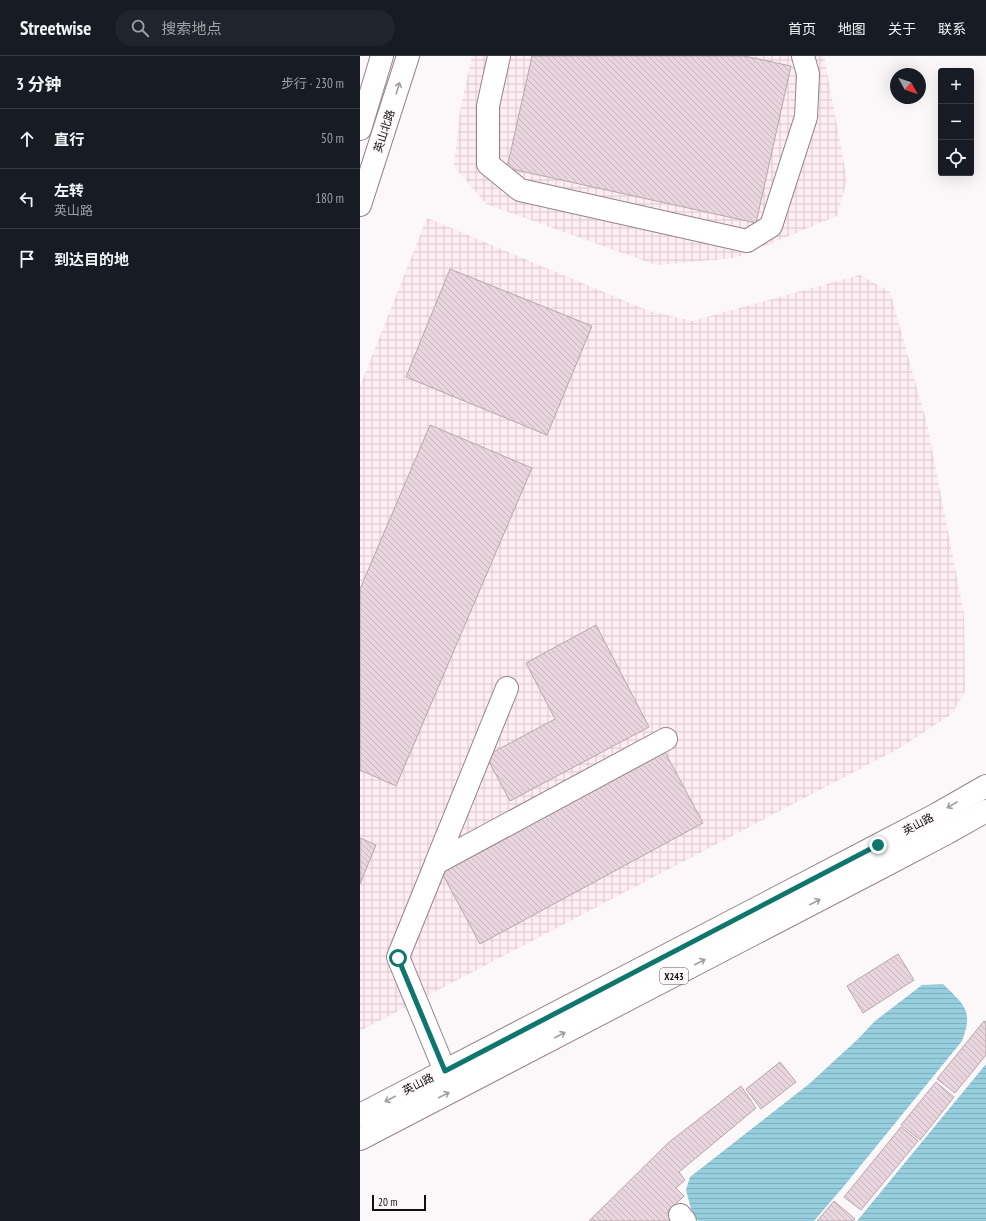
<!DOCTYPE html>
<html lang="zh">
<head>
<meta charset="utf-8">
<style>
	body { margin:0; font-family:"PT Sans Narrow","Noto Sans SC",sans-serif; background:#20242c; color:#f1f3f6 }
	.controls { position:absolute; right:12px; top:12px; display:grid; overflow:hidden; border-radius:4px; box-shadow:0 4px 16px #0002 }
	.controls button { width:36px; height:36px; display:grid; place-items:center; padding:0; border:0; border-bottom:1px solid #363941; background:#171b24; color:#f1f3f6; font:20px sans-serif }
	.compass { position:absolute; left:530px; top:12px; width:36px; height:36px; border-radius:50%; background:#171b24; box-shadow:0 4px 16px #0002; rotate:130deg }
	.scale { position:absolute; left:12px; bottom:10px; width:54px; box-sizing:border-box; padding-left:4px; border:2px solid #140e11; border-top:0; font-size:11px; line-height:14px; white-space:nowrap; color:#140e11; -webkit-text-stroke:3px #fcf8fa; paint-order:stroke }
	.stop { position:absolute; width:12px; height:12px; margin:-9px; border:3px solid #0f766e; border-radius:50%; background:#fff }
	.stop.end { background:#0f766e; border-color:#fff; box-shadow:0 1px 4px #0008 }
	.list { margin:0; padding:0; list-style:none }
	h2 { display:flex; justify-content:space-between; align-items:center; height:52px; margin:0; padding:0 16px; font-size:17px }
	h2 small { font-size:13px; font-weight:400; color:#9ea1a6 }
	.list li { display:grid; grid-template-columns:26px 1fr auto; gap:12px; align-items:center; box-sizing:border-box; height:60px; padding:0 16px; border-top:1px solid #363941 }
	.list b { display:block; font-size:15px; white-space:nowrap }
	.list p { margin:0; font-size:13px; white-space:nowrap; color:#9ea1a6 }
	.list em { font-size:13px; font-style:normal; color:#9ea1a6 }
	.icon { flex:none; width:22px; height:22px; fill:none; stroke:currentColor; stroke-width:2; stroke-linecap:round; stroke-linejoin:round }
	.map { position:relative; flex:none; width:626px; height:1165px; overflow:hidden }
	header { display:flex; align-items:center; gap:24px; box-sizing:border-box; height:56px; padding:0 20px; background:#171b24; border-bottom:1px solid #363941 }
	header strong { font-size:19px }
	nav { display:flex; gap:22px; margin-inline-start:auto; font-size:14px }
	.search { width:280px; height:36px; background:#20242c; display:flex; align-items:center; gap:10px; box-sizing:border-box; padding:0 14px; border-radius:22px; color:#9ea1a6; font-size:15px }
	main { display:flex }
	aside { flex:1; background:#171b24 }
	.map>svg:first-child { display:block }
	.industrial { fill:url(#industrial-grid) }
	.water { fill:url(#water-rules) }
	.building { fill:url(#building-back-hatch); stroke:#b9a6ad }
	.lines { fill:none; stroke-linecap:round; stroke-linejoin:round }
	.minor-casing { stroke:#96848c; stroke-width:24 }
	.major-casing { stroke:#96848c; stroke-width:24 }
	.minor { stroke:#fff; stroke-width:22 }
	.major { stroke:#fff; stroke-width:22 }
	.oneway { stroke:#a19fa0 }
	.route { stroke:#0f766e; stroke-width:5 }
	.labels { text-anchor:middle; stroke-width:4; stroke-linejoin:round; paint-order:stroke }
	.shield { fill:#fcf8fa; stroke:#5a5457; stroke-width:1 }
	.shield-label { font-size:10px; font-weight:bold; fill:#140e11 }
	.street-label { font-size:11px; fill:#140e11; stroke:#fcf8fa }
</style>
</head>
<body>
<header>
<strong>Streetwise</strong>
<div class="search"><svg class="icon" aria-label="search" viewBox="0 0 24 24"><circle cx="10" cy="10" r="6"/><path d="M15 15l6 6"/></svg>搜索地点</div>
<nav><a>首页</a><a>地图</a><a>关于</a><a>联系</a></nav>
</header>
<main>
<aside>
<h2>3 分钟<small>步行 · 230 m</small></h2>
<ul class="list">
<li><svg class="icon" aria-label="ahead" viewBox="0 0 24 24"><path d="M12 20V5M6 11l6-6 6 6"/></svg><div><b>直行</b></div><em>50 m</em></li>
<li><svg class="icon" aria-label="left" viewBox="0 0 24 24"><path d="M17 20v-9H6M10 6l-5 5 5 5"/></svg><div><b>左转</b><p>英山路</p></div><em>180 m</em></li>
<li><svg class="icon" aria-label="arrive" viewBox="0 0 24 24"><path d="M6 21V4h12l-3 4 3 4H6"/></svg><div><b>到达目的地</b></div></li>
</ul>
</aside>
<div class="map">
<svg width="626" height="1165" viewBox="0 0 626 1165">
	<defs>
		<pattern id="industrial-grid" width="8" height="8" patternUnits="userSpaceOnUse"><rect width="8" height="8" fill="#feedf3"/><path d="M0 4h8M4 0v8" fill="none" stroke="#d9cacf"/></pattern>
		<pattern id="water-rules" width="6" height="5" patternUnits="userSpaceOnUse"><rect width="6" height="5" fill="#96cedd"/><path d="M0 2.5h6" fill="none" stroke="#80b0bd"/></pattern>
		<pattern id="building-back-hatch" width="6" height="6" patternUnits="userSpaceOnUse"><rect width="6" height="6" fill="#e9d5dd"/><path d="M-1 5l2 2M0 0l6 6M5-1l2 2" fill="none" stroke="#c7b6bd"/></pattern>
	</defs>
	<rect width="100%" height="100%" fill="#fcf8fa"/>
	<!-- industrial -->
	<g class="industrial">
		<polygon points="112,0 464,0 487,124 477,160 375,202 296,209 126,148 94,110 100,55"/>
		<polygon points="67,162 289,255 332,265 500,219 530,236 567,368 604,558 605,635 592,658 538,693 0,975 0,330"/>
	</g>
	<!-- water -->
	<g class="water">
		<path d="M 583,928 C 604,949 614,954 602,985 L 484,1130 L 454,1165 L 338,1165 L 331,1153 L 326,1134 L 330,1121 L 449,1028 L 498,983 L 515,965 L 562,929 Z"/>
		<polygon points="626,1008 626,1165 497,1165"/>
	</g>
	<!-- building -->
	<g class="building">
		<polygon points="172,0 384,0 431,10 396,167 147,112"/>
		<polygon points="90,213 232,270 187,379 46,321"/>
		<polygon points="70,369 172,412 36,730 0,714 0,533"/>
		<polygon points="236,569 289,671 150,745 126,700 195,663 166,607"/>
		<polygon points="305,696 343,767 120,888 82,817"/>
		<polygon points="0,782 16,789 0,828"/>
		<polygon points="538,898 554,924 503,957 487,930"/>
		<polygon points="624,965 626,966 626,999 595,1037 577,1023"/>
		<polygon points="420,1006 436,1026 401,1053 386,1033"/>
		<polygon points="576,1026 594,1041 560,1084 541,1069"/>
		<polygon points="381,1030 396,1052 319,1116 325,1124 316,1132 324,1140 307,1156 317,1165 229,1165 308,1087"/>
		<polygon points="541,1071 558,1085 501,1154 484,1141"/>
		<polygon points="474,1145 495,1163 493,1165 457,1165"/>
	</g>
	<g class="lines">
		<defs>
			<g id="minor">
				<polyline points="139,0 128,50 128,108 160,134 387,185 411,170 446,61 448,18 443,0"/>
				<polyline points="76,807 147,632"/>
				<polyline points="85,1015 38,901 76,807 306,683"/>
				<polyline points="320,1159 325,1165"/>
			</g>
			<g id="major">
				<polyline points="0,73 22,0"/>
				<polyline points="0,149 48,0"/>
				<polyline points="0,1059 518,789 577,758 626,730"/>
				<polyline points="0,1083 528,808 587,777 626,755"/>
			</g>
		</defs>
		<!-- minor casing -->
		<use href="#minor" class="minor-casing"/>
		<!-- major casing -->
		<use href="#major" class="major-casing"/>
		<!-- minor -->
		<use href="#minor" class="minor"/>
		<!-- major -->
		<use href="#major" class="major"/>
	</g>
	<!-- one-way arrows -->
	<defs><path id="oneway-shaft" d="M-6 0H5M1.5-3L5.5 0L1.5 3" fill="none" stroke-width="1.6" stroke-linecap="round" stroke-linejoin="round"/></defs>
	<g class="oneway">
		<use href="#oneway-shaft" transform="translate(38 32) rotate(-73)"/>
		<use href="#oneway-shaft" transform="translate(592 749) rotate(150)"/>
		<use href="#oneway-shaft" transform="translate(455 846) rotate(-27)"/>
		<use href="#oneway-shaft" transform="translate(340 906) rotate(-27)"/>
		<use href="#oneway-shaft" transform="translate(200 979) rotate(-27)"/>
		<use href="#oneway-shaft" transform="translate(84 1039) rotate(-27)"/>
		<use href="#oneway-shaft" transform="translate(30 1043) rotate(153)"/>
	</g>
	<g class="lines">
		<!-- route -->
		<polyline class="route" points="38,902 85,1015 518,789"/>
	</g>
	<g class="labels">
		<!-- shield labels -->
		<rect class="shield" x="300" y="912" width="28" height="16" rx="3"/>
		<g class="shield-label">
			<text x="314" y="924">X243</text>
		</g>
		<!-- street labels -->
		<g class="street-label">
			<text transform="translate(24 75) rotate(-72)" y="4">英山北路</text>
			<text transform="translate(558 768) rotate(-28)" y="4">英山路</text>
			<text transform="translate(58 1028) rotate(-27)" y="4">英山路</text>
		</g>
	</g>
</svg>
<div class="controls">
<button>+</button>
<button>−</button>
<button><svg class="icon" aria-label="locate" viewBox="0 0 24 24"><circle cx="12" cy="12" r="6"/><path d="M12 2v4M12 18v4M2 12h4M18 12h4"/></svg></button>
</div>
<svg class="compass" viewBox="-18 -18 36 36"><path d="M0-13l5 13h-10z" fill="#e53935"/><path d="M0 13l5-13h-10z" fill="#9ea1a6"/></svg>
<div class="scale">20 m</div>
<div class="stop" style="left:38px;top:902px"></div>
<div class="stop end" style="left:518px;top:789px"></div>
</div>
</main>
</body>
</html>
